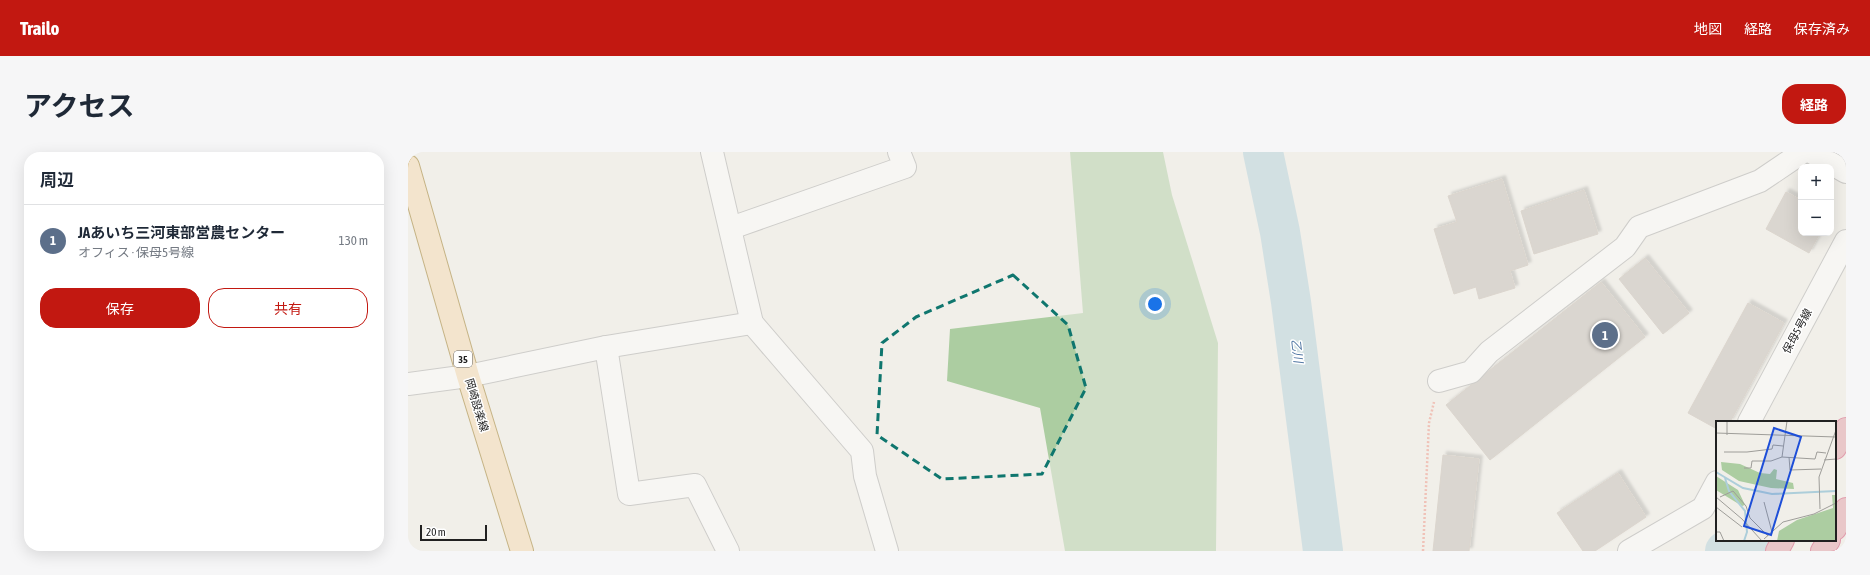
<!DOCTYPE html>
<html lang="ja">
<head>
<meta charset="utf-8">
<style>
	body { margin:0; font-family:"Asap Condensed","Noto Sans JP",sans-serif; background:#f6f6f7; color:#1f2937 }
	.controls { position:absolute; right:12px; top:12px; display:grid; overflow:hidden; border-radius:8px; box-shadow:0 4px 16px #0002 }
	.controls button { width:36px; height:36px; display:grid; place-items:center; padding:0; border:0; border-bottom:1px solid #e0e1e3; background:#fff; color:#1f2937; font:20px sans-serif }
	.scale { position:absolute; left:12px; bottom:10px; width:67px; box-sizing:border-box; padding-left:4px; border:2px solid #212121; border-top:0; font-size:11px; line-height:14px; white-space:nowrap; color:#212121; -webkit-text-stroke:3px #fff; paint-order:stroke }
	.you { position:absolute; left:747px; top:152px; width:14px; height:14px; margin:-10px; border:3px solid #fff; border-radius:50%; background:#1a73e8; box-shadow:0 0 0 6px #1a73e833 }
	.badge { display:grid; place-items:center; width:26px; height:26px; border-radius:50%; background:#c21811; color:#fff; font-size:13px; font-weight:700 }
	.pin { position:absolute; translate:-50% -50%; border:2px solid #fff; box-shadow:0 1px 4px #0006 }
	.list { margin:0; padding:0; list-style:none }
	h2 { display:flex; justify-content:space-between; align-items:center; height:52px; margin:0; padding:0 16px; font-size:17px }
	h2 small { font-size:13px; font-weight:400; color:#747a83 }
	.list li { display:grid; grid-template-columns:26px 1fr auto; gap:12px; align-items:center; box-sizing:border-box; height:72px; padding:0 16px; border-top:1px solid #e0e1e3 }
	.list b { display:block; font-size:15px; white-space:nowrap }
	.list p { margin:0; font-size:13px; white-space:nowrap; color:#747a83 }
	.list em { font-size:13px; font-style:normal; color:#747a83 }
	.actions { display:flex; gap:8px; padding:12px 16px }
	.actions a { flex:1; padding:9px 0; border:1px solid #c21811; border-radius:16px; text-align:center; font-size:14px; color:#c21811 }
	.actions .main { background:#c21811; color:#fff }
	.map { position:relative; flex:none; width:1438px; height:399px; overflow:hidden; border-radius:16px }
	header { display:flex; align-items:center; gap:24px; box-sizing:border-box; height:56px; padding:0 20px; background:#c21811; color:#fff }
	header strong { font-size:19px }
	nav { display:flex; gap:22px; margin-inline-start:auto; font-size:14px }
	.intro { display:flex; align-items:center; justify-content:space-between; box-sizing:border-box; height:96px; padding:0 24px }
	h1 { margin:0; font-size:28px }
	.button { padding:10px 18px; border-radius:16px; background:#c21811; color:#fff; font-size:14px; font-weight:700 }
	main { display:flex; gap:24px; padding:0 24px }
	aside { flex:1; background:#fff; border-radius:16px; box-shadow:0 4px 16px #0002 }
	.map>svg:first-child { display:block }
	.forest { fill:#accda1 }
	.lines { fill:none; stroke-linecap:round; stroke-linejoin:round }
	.river { stroke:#adceda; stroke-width:40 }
	.building { fill:#beb8b2; stroke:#c2b7ac; filter:url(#shadow) }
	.minor-casing { stroke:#a5a5a5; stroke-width:24 }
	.tertiary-casing { stroke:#a5a5a5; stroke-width:24 }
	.primary-casing { stroke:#926c0d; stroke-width:24 }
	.motorway-casing { stroke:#ce3764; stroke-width:24 }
	.path { stroke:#ef8d7c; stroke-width:2.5; stroke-dasharray:2 2; stroke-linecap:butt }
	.minor { stroke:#fff; stroke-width:22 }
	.tertiary { stroke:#fff; stroke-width:22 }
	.primary { stroke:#f5d8aa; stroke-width:22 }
	.motorway { stroke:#e198a2; stroke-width:22 }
	.marked { fill:none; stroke:#0f766e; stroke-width:3; stroke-dasharray:8 5; stroke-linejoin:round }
	.labels { text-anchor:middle; stroke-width:3; stroke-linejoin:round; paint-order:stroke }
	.shield { fill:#fff; stroke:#646464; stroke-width:1 }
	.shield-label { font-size:10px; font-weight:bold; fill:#212121 }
	.street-label { font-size:11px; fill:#212121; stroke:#fff }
	.water-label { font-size:12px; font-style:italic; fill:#5177a3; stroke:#fff }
	.inset-river { fill:none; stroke:#adceda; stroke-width:2 }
	.inset-road { fill:none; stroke:#9e9d99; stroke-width:1 }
	.view { fill:#1d4ed8; fill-opacity:0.15; stroke:#1d4ed8; stroke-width:2 }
	.inset-edge { fill:none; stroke:#212121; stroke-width:2 }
</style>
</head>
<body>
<header>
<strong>Trailo</strong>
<nav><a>地図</a><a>経路</a><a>保存済み</a></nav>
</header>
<div class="intro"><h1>アクセス</h1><a class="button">経路</a></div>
<main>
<aside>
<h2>周辺<small></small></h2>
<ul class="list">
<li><span class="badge" style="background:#5c6f8a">1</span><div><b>JAあいち三河東部営農センター</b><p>オフィス · 保母5号線</p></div><em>130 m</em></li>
</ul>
<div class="actions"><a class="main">保存</a><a>共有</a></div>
</aside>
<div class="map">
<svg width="1438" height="399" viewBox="0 0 1438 399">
	<defs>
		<filter id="shadow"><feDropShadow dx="3.5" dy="-3.5" stdDeviation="1" flood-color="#0004"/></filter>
	</defs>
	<rect width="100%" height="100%" fill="#f1efe9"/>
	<!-- forest -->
	<polygon class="forest" points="662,0 755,0 764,43 810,191 808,399 657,399 632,256 539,229 542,177 675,161"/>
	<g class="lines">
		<!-- river -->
		<g class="river">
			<polyline points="855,0 872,80 883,150 915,399"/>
			<polyline points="1317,399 1346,388"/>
		</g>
	</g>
	<!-- building -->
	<g class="building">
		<polygon points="1094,27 1120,113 1102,119 1107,136 1071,147 1068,135 1046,142 1026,77 1049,70 1040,44"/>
		<polygon points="1176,38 1190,82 1126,102 1113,59"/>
		<polygon points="1378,40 1393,48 1393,81 1412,81 1401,101 1358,77"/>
		<polygon points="1237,106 1281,161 1255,182 1211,127"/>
		<polygon points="1193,130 1237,185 1082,308 1038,253"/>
		<polygon points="1340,151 1376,171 1322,270 1309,270 1309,277 1280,261"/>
		<polygon points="1035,303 1071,307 1061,399 1025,399"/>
		<polygon points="1210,321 1238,365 1187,399 1175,399 1149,361"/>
	</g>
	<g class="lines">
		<defs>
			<g id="minor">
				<polyline points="304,0 344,171 454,299 457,324 479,399"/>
				<polyline points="323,76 497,15 491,0"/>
				<polyline points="198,195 221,342 287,333 320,399"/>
				<polyline points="1031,229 1063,220 1081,200 1217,95 1231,75 1352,29 1395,0"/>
				<polyline points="0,232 60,224 198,195 344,171"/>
				<polyline points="1341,270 1438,89"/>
				<polyline points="1221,399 1295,356 1309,330"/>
			</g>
			<polyline id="tertiary" points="1403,0 1438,20"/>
			<polyline id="primary" points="0,14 60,224 114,399"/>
			<g id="motorway">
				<polyline points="1427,296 1438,277"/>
				<polyline points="1427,377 1438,357"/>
				<polyline points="1369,399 1375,388"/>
				<polyline points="1414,399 1421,388"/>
			</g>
		</defs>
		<!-- minor casing -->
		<use href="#minor" class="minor-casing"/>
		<!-- tertiary casing -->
		<use href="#tertiary" class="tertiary-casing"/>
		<!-- primary casing -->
		<use href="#primary" class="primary-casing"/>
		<!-- motorway casing -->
		<use href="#motorway" class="motorway-casing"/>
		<!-- path -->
		<polyline class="path" points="1015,399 1021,271 1026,250"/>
		<!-- minor -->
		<use href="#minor" class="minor"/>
		<!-- tertiary -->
		<use href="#tertiary" class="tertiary"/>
		<!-- primary -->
		<use href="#primary" class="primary"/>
		<!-- motorway -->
		<use href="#motorway" class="motorway"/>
	</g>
	<!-- marked area -->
	<path d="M0 0H1438V399H0ZM 605,123 L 660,173 L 678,236 L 634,322 L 534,327 L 469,283 L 474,191 L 508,165 Z" fill="#f1efe9" fill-opacity=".55" fill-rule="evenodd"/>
	<path class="marked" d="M 605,123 L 660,173 L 678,236 L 634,322 L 534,327 L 469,283 L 474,191 L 508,165 Z"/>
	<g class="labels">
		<!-- shield labels -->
		<rect class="shield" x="46" y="199" width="18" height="16" rx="3"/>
		<g class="shield-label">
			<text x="55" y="211">35</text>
		</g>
		<!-- street labels -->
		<g class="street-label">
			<text transform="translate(1389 179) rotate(-62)" y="4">保母5号線</text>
			<text transform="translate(69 253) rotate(73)" y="4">岡崎設楽線</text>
		</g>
		<!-- water labels -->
		<g class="water-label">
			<text transform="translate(889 199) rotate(83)" y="4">乙川</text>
		</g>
	</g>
	<!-- overview -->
	<g transform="translate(1308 269)">
		<rect width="120" height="120" fill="#f1efe9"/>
		<path d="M 5,41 L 24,43 L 44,52 L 54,53 L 58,48 L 61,49 L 60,58 L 77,62 L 78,68 L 55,67 L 23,60 L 6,49 ZM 0,55 L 22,69 L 29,84 L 26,85 L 0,69 ZM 116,74 L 120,74 L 120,120 L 61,120 L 63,110 L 81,99 L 117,87 Z" fill="#accda1"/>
		<path class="inset-river" d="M 0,51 L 27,67 L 56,73 L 120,70M 9,57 L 13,70 L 29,90 L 31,111 L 28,120"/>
		<path class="inset-road" d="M 0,12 L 120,16M 11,14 L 11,0M 8,31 L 31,31 L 56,28 L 57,24 L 67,25M 66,36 L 71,0M 73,36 L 74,49 L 105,48M 108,39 L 120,38M 28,47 L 35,47 L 36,40 L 55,40 L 66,36 L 99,38 L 101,31 L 110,32M 0,76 L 26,98 L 46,120M 4,76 L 17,70 L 30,85 L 34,97 L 52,115M 48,81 L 56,111M 0,86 L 26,106M 104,88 L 103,56 L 120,9M 0,111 L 4,111 L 8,120M 48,118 L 67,101 L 98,93 L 120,82"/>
		<path class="view" d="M 58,7 L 85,16 L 55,114 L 28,105 Z"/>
		<rect width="120" height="120" class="inset-edge"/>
	</g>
</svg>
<div class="controls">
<button>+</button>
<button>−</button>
</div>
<div class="scale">20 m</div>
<div class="you"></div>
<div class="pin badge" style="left:1197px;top:183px;background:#5c6f8a">1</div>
</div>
</main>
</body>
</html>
